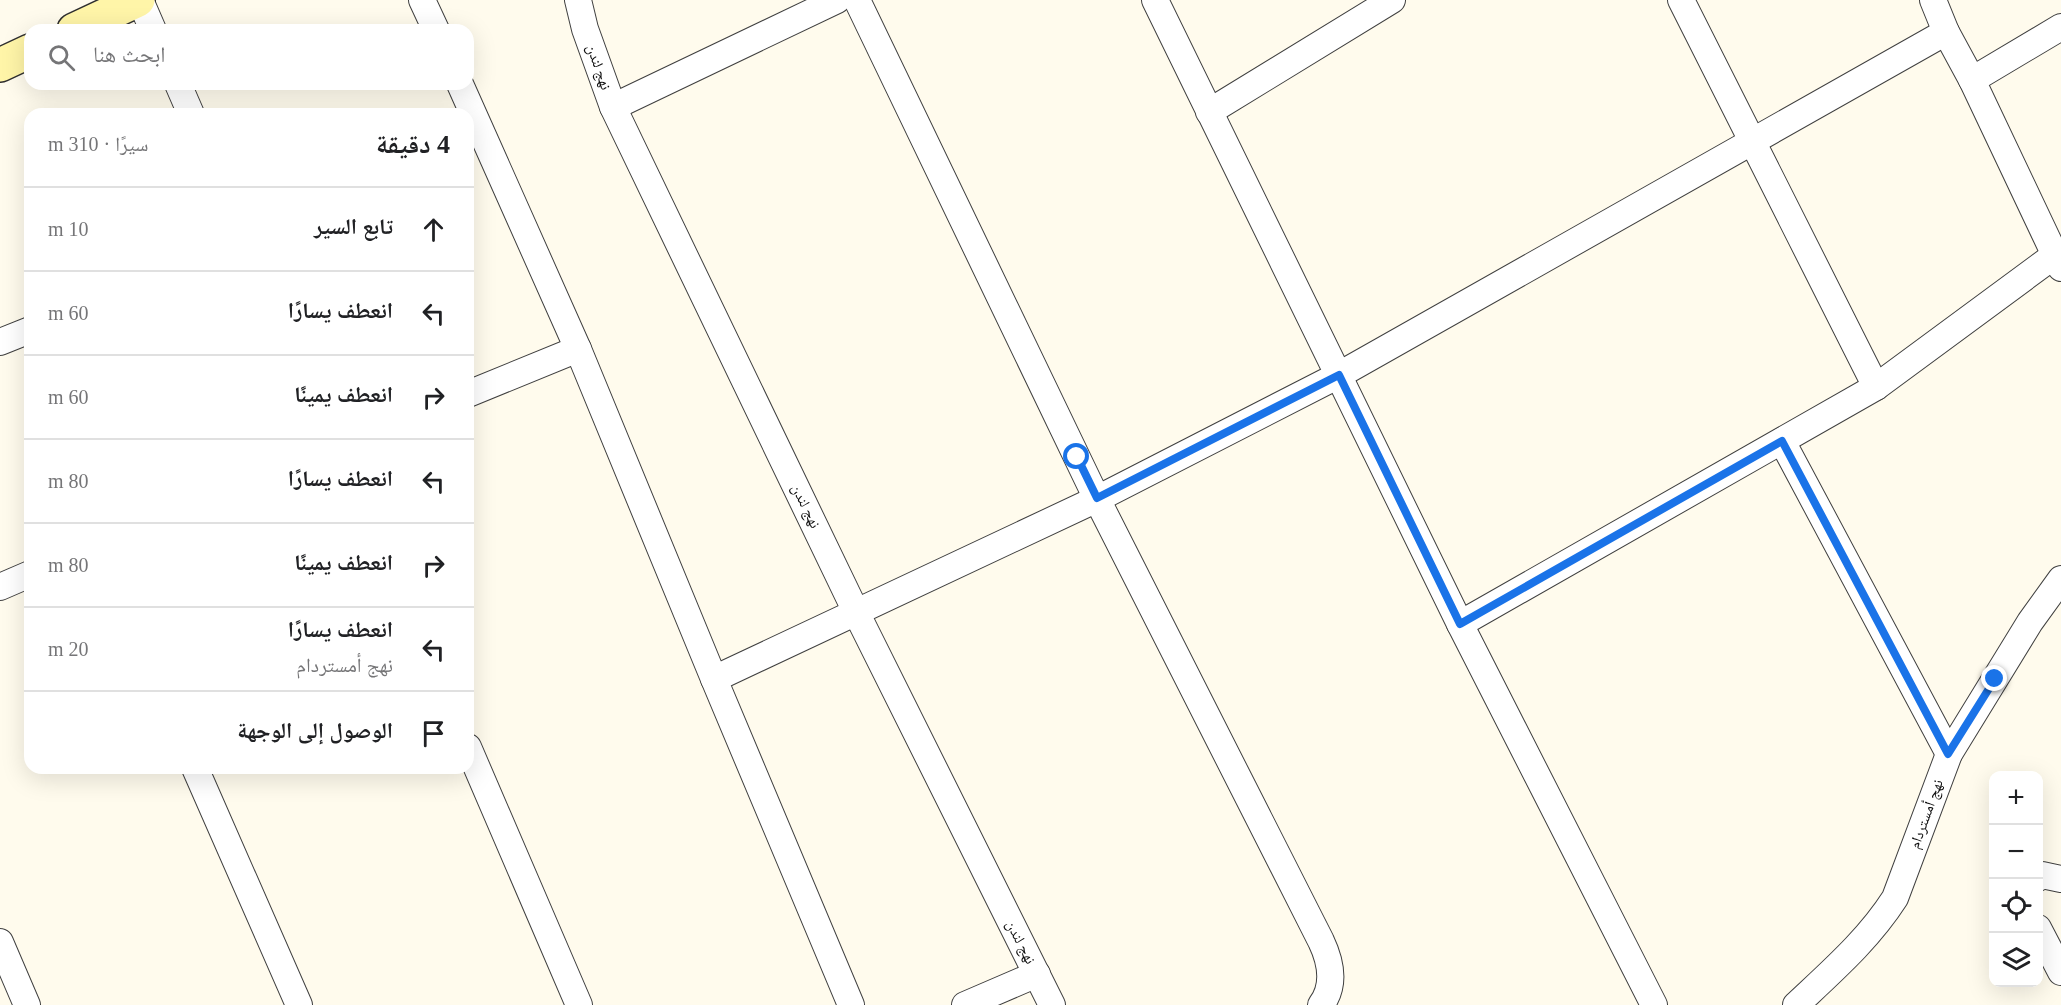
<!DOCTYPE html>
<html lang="ar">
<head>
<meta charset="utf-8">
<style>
	body { margin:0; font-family:"Times New Roman","Noto Naskh Arabic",serif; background:#f2f2f2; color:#202124; direction:rtl }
	.controls { position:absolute; right:18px; bottom:18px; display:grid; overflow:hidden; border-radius:12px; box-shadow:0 6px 24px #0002 }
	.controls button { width:54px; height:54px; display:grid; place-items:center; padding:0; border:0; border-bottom:2px solid #e0e0e0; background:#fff; color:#202124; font:30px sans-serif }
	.stop { position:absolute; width:18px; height:18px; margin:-14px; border:4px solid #1a73e8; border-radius:50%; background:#fff }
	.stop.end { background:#1a73e8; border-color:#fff; box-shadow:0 2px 6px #0008 }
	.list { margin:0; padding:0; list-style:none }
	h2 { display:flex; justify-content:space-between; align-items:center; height:78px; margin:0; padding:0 24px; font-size:26px }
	h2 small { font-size:20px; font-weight:400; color:#757577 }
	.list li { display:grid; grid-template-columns:39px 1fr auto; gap:18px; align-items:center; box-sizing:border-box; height:84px; padding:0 24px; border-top:2px solid #e0e0e0 }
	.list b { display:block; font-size:22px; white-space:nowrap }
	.list p { margin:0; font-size:20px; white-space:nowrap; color:#757577 }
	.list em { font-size:20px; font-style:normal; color:#757577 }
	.icon { flex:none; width:33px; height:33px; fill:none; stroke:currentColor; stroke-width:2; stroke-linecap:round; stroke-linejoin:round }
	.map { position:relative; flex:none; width:2061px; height:1005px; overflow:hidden; direction:ltr }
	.search { position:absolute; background:#fff; box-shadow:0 6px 24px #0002; left:24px; top:24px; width:450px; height:66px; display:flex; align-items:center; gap:15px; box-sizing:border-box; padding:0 21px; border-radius:18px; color:#757577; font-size:22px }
	.panel { position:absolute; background:#fff; box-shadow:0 6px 24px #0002; left:24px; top:108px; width:450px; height:666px; border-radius:18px; direction:rtl }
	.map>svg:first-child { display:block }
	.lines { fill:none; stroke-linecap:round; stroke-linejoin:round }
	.minor-casing { stroke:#404040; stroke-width:28 }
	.secondary-casing { stroke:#2f2f2f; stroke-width:36 }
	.minor { stroke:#fff; stroke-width:26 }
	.secondary { stroke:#fff5a8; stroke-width:33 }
	.route { stroke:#1a73e8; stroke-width:8 }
	.labels { text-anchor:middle; stroke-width:6; stroke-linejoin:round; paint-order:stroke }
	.street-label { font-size:15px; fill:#0d0d0d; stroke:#fff }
</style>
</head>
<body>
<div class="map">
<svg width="2061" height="1005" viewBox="0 0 2061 1005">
	<rect width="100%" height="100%" fill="#fffbed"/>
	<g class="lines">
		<defs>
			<g id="minor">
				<polyline points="140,0 153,30"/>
				<polyline points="422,0 436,30"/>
				<polyline points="578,0 585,29 613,107 856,612 1052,1005"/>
				<path d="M 857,0 L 1097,499 L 1321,941 C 1331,962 1336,985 1321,1005"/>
				<polyline points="1155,0 1460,624 1654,1005"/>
				<polyline points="1681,0 1876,387"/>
				<polyline points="1933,0 1946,32 1972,80 2061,268"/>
				<polyline points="1972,80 2061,27"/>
				<polyline points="178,84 191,114"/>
				<polyline points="460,84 578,349 714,679 851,1005"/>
				<polyline points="613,107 837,0"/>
				<polyline points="1209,112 1392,0"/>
				<polyline points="0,342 30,330"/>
				<polyline points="468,394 578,349"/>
				<polyline points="1782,441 1949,754"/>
				<polyline points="0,587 30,574"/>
				<polyline points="1460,624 1876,387 2055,255"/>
				<polyline points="714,679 1097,499 1339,375 1946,32"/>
				<polyline points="468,747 579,1005"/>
				<polyline points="195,768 299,1005"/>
				<polyline points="2038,878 2042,875 2061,879"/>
				<polyline points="2038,928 2061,972"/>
				<polyline points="0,942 27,1005"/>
				<polyline points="965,1005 1037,974"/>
				<path d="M 1796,1005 C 1832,971 1868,940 1895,898 L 1949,754 L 2030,622 L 2061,579"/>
			</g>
			<g id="secondary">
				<polyline points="74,30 138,0"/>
				<polyline points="0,65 30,51"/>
			</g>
		</defs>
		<!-- minor casing -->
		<use href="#minor" class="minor-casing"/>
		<!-- secondary casing -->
		<use href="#secondary" class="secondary-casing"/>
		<!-- minor -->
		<use href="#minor" class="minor"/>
		<!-- secondary -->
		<use href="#secondary" class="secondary"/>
	</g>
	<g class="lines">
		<!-- route -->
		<polyline class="route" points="1077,457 1097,498 1339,375 1460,624 1782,441 1948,754 1995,679"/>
	</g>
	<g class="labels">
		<!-- street labels -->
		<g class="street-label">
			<text transform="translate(599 67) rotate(71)" y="5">نهج لندن</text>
			<text transform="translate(806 506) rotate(64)" y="5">نهج لندن</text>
			<text transform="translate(1926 814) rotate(-70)" y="5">نهج أمستردام</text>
			<text transform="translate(1021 942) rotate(63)" y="5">نهج لندن</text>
		</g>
	</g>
</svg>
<div class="controls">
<button>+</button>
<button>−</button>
<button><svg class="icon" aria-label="locate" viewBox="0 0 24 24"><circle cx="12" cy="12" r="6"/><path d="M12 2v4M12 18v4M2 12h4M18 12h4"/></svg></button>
<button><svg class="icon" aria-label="layers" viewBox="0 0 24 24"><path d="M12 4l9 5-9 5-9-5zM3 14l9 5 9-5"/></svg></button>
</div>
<div class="stop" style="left:1077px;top:457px"></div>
<div class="stop end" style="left:1995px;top:679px"></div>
<div class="search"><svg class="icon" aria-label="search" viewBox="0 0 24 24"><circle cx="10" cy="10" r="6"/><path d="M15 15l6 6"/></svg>ابحث هنا</div>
<section class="panel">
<h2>4 دقيقة<small>سيرًا · 310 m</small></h2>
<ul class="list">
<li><svg class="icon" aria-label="ahead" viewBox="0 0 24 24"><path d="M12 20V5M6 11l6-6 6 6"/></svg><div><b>تابع السير</b></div><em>10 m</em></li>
<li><svg class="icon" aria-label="left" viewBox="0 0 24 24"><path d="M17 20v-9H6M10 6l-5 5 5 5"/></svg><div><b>انعطف يسارًا</b></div><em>60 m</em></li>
<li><svg class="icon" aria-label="right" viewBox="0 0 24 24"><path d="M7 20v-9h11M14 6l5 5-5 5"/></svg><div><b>انعطف يمينًا</b></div><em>60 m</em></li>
<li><svg class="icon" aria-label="left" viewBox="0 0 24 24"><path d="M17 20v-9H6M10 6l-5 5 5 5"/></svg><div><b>انعطف يسارًا</b></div><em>80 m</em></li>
<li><svg class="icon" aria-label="right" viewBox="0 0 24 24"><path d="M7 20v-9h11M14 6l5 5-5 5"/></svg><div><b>انعطف يمينًا</b></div><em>80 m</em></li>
<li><svg class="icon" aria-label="left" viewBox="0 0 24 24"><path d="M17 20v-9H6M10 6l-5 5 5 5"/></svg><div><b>انعطف يسارًا</b><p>نهج أمستردام</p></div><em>20 m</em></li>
<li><svg class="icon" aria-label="arrive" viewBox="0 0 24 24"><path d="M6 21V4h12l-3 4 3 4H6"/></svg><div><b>الوصول إلى الوجهة</b></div></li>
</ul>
</section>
</div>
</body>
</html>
